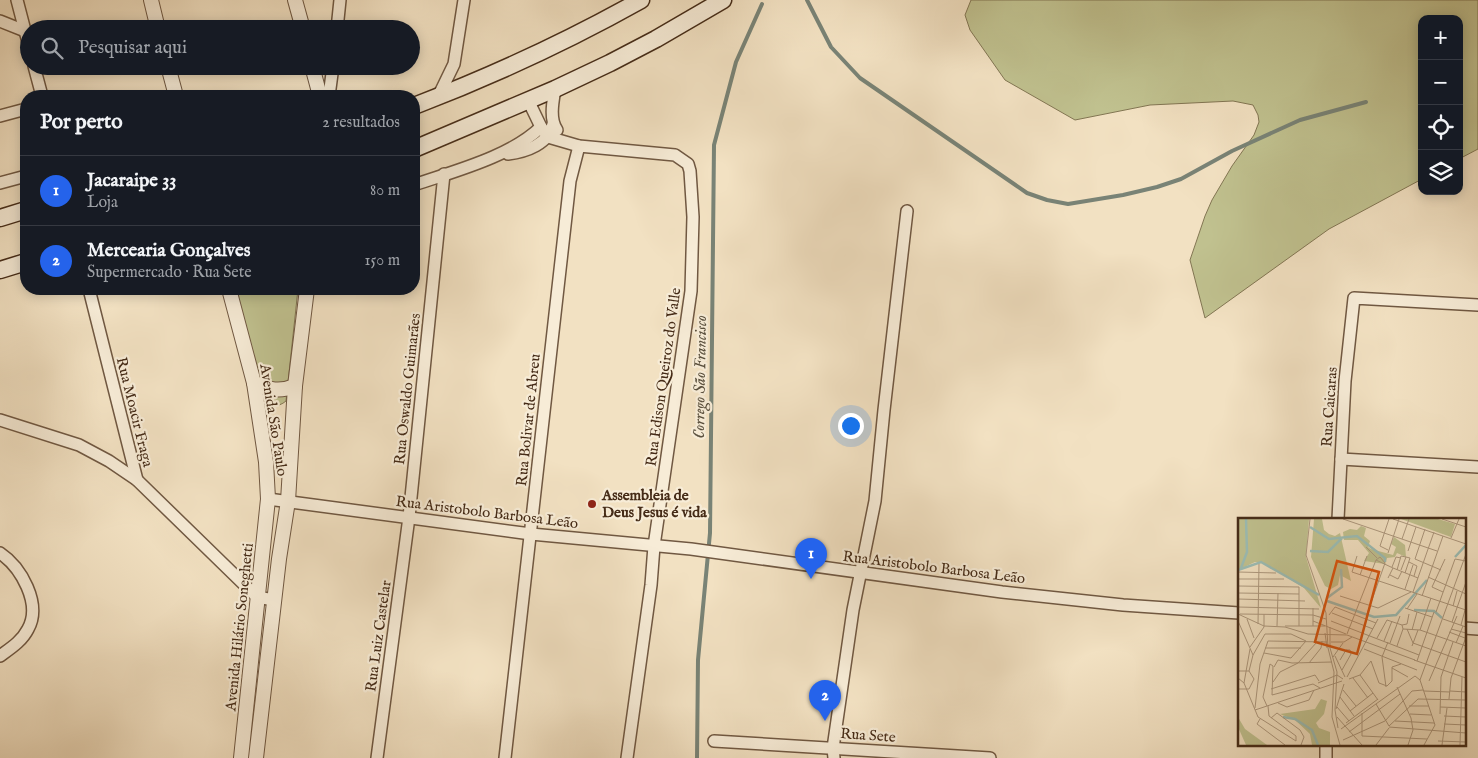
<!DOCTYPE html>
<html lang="pt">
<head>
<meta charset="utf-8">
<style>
	body { margin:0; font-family:"IM FELL English",serif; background:#20242c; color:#f1f3f6 }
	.controls { position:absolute; right:15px; top:15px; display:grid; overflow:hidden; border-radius:10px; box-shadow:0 2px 12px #0003 }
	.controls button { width:45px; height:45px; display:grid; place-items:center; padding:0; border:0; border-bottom:1px solid #363941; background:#171b24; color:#f1f3f6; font:25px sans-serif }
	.you { position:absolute; left:850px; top:425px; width:18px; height:18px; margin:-12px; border:4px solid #fff; border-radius:50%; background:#1a73e8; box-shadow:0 0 0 8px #1a73e833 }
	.badge { display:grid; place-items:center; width:32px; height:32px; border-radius:50%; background:#2563eb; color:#fff; font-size:16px; font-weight:700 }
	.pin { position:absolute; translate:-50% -41px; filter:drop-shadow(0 1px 2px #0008) }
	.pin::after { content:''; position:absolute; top:26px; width:18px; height:15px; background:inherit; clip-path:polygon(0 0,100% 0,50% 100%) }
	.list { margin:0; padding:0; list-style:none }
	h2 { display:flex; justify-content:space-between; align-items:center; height:65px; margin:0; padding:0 20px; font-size:21px }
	h2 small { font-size:16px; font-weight:400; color:#9ea1a6 }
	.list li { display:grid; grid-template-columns:32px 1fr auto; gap:15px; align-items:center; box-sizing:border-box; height:70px; padding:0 20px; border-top:1px solid #363941 }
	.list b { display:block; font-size:19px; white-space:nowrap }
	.list p { margin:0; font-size:16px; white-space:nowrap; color:#9ea1a6 }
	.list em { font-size:16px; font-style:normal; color:#9ea1a6 }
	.icon { flex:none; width:28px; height:28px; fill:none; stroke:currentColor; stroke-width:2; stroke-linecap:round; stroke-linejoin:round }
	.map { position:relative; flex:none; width:1478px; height:758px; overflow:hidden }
	.search { position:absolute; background:#171b24; box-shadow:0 2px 12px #0003; left:20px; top:20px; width:400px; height:55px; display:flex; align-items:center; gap:12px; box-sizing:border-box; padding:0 18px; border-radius:28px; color:#9ea1a6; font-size:19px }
	.panel { position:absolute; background:#171b24; box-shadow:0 2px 12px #0003; left:20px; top:90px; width:400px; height:205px; border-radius:20px }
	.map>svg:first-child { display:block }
	.green { fill:#c0c18f; stroke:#827653 }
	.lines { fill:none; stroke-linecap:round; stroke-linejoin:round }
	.stream { stroke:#798376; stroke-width:4 }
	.minor-casing { stroke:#705842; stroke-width:14 }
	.tertiary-casing { stroke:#705842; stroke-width:16 }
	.secondary-casing { stroke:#452b17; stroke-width:19 }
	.minor { stroke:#f7ecd7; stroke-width:11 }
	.tertiary { stroke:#f7ecd7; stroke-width:14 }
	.secondary { stroke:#f7ecd7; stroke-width:16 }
	.poi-dot { fill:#8f2418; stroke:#f7ecd7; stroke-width:2 }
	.labels { text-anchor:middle; stroke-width:4.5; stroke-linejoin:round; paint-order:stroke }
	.street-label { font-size:15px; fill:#452b17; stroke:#f7ecd7 }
	.poi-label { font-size:15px; font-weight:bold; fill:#452b17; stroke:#f7ecd7; text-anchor:start }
	.water-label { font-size:16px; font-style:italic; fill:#5a503e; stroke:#f7ecd7 }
	.inset-river { fill:none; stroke:#9bbdb5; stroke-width:2.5 }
	.inset-road { fill:none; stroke:#ad987e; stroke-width:1 }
	.view { fill:#d8540d; fill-opacity:0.15; stroke:#d8540d; stroke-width:2.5 }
	.inset-edge { fill:none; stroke:#452b17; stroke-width:2.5 }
</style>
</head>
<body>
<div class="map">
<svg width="1478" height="758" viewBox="0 0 1478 758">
	<rect width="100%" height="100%" fill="#f2e1c2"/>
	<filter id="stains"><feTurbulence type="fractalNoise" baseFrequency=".004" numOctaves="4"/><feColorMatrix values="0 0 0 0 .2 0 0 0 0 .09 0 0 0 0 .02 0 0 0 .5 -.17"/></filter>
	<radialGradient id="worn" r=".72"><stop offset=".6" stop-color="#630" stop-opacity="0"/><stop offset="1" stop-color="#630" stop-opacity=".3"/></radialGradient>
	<!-- green -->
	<g class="green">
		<polygon points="971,0 1478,0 1478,149 1459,159 1459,19 1422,19 1422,179 1329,229 1205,318 1190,260 1205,216 1212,200 1232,166 1254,135 1259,122 1258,115 1253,105 1233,101 1150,105 1075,120 1005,80 970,30 965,15"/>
		<path d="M 234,289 L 298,289 L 286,401 C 278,408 268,407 262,399 Z"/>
	</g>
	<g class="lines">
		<!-- stream -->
		<g class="stream">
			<polyline points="807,0 831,47 860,78 1027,193 1047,200 1068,204 1123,195 1157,187 1181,179 1232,151 1300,120 1366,102"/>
			<polyline points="697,758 698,660 710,533 714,145 736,62 762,4"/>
		</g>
		<defs>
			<g id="minor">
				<polyline points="17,0 29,46"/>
				<polyline points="0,21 25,31"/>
				<polyline points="337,29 340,0"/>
				<polyline points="34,66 42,96"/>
				<path d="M 555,89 C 553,101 549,119 557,130"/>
				<polyline points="329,96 333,66"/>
				<polyline points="438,97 454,64 464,0"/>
				<polyline points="528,100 541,127 548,137 579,146 675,155 688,164 690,171 693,217 691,291 654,546 651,585 627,758"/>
				<polyline points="0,116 26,109"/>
				<path d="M 508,154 C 526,152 549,144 553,124"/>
				<polyline points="0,183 26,176"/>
				<path d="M 414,185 C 454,171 510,157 541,127"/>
				<polyline points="89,289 137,480"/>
				<polyline points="0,420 79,445 109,461 137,480 257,597 274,600"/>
				<polyline points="1341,459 1478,467"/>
				<polyline points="268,499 531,534 691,549 1002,592 1123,605 1239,613"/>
				<polyline points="1338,519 1345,381 1354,298 1478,305"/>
				<path d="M 0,553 C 21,567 42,604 28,629 C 22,641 11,648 0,656"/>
				<polyline points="1464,628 1478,629"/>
				<polyline points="714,741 990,758"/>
				<polyline points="377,758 409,517 444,174"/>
				<polyline points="505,758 570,181 579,146"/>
				<polyline points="834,758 833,748 853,610 875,501 884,410 907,211"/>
				<polyline points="1326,758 1326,744"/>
			</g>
			<g id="tertiary">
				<polyline points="151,0 158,29"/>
				<polyline points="295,0 303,29"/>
				<polyline points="168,66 176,96"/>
				<polyline points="312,66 320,96"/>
				<polyline points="229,289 254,383 266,462 268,499 241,758"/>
				<path d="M 254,383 C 269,390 280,392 295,386"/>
				<polyline points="256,758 279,559 288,501 295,386 307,289"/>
			</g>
			<g id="secondary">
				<path d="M 414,106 C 492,76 568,41 641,0"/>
				<polyline points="414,149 555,89 610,63 656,39 723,0"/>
				<polyline points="0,218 26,210"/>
				<polyline points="0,270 26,262"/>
			</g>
		</defs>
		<!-- minor casing -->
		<use href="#minor" class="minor-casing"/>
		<!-- tertiary casing -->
		<use href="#tertiary" class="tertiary-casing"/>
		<!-- secondary casing -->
		<use href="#secondary" class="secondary-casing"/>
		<!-- minor -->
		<use href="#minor" class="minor"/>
		<!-- tertiary -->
		<use href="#tertiary" class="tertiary"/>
		<!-- secondary -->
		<use href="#secondary" class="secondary"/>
	</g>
	<!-- markers -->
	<circle class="poi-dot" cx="592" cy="504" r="5"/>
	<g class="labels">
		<!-- street labels -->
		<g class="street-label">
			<text transform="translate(663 377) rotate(-82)" y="5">Rua Edison Queiroz do Valle</text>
			<text transform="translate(407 389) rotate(-84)" y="5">Rua Oswaldo Guimarães</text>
			<text transform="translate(1329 407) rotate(-86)" y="5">Rua Caicaras</text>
			<text transform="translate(135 412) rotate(76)" y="5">Rua Moacir Fraga</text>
			<text transform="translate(274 420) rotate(81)" y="5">Avenida São Paulo</text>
			<text transform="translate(528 420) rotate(-84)" y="5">Rua Bolivar de Abreu</text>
			<text transform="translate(487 512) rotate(7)" y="5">Rua Aristobolo Barbosa Leão</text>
			<text transform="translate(934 567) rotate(7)" y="5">Rua Aristobolo Barbosa Leão</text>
			<text transform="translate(239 627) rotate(-84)" y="5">Avenida Hilário Soneghetti</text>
			<text transform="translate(378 636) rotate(-82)" y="5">Rua Luiz Castelar</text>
			<text transform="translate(868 735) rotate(4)" y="5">Rua Sete</text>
		</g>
		<!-- poi labels -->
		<g class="poi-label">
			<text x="602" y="500">Assembleia de<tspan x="602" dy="17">Deus Jesus é vida</tspan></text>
		</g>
		<!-- water labels -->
		<g class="water-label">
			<text transform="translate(699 377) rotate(-89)" y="6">Corrego São Francisco</text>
		</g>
	</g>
	<!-- overview -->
	<g transform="translate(1238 518)">
		<rect width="228" height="228" fill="#f2e1c2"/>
		<path d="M 0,1 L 71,1 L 68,39 L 83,90 L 66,70 L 24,44 L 17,44 L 0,52 ZM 76,1 L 84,1 L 86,12 L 91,16 L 97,18 L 102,15 L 113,63 L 102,57 L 100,67 L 93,71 L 87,68 L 73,39 ZM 163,1 L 200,1 L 217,6 L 213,19 ZM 123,8 L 128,10 L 126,18 L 132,23 L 130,29 L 133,31 L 155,37 L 158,29 L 153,26 L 156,19 L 167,27 L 168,39 L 159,35 L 157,39 L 149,40 L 147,46 L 126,43 L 131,35 L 120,22 L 106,22 L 105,14 L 112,11 L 119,12 ZM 83,181 L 89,183 L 86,196 L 78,205 L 81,210 L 92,214 L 92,227 L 74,227 L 72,216 L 57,202 L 42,196 L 77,191 ZM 0,199 L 7,211 L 29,227 L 8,227 L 0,209 Z" fill="#c0c18f"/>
		<path class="inset-river" d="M 72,9 L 91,21 L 119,18 L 147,40 L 147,44M 72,33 L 90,34 L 104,20M 217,39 L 228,27M 3,50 L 9,34 L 8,1M 0,52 L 23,44 L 81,77M 89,80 L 104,69 L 103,51M 89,83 L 136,99 L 158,97 L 189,62M 176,92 L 196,93 L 204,100M 45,199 L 57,201 L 74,212 L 80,227"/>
		<path class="inset-road" d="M 72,1 L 68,37 L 88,95 L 90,130 L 96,154 L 94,199 L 102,227M 105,1 L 199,33M 155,1 L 228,26M 204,1 L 228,9M 187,11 L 177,41 L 203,52M 213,20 L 221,1M 164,21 L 171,1M 128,29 L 139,40M 150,32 L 142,28 L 151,1M 170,33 L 178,9M 150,35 L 161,1M 119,38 L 114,54 L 228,92M 171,44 L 179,48 L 176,58M 154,49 L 158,39 L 163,40M 159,52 L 163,38 L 168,39M 163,52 L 168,39 L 172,40 L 167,55M 38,55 L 0,54 L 0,61 L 46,61M 122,57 L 129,38M 152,57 L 160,61 L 164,53M 190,59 L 228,76M 150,60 L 155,50 L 180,60M 0,68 L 61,69 L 61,108M 167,71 L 175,47M 175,74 L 196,14M 205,74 L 194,69 L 207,41M 0,75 L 61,76M 102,78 L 140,90 L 173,74M 184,78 L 205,18M 0,81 L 67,83M 215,88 L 219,73M 0,89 L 81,91M 167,90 L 194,99M 169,91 L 179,76M 198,94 L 217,41 L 228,43M 94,95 L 135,111M 0,96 L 26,108 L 47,109 L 70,116 L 109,117 L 177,142M 2,96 L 75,97 L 88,101M 129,96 L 147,45 L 142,39 L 138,42M 91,97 L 97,89 L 138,105M 9,101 L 16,120M 205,101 L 228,109M 0,103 L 15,137 L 27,116 L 53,116 L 68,123M 75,103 L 108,116M 93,103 L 181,137M 214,104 L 228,64M 20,106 L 21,46M 164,107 L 169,106 L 171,96M 223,107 L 227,92M 39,108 L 40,75M 47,108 L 87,108M 75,108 L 75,90M 92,109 L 92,130 L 99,154 L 97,192 L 100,210M 169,111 L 175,125M 213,111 L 228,115M 174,112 L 179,94M 182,112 L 193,80M 211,114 L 227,120M 87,115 L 89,130M 109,116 L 138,42 L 155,50M 139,120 L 149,102 L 164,107 L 165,111 L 182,112 L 228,128M 146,123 L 154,103M 93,124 L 106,124 L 114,119M 152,125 L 162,98M 175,125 L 228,144M 218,125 L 225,108M 159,128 L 165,111M 174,128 L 180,112M 12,129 L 26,109 L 26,96M 27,130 L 63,130M 126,131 L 179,152M 26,135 L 53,140 L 68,123M 97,138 L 107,159M 95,139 L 105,125M 102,142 L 108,132 L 112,132 L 113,136 L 104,152M 176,142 L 228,160M 179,143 L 196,94M 71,145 L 83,130 L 84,123M 36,149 L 40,142 L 54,145 L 94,144M 154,150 L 170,159M 0,153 L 11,153 L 16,161 L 11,171 L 0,171M 11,153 L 15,137M 122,157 L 140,182M 109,159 L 140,101M 0,160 L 6,165 L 20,199 L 58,223 L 58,218 L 31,198 L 30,188M 115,160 L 130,180M 111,161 L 122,157 L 133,143 L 141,165 L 149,168 L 154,163 L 154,149 L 163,146M 182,162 L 228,36M 191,163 L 219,98M 35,164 L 42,154 L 60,145 L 79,124M 6,165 L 12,131M 80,165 L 99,157 L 105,161M 148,169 L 144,139 L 150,124M 159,169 L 173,200 L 175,212 L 170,227M 33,171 L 77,157 L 81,163M 105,172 L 118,188M 186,173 L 212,174M 212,173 L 228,174M 102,179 L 116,198M 211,181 L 213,160 L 228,119M 40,185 L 49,189 L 71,182 L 76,172M 138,186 L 151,208M 29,188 L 25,179 L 32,146 L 35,148 L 34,177 L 75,166 L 82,170M 171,188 L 191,188M 99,189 L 111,203M 202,189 L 228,190M 17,190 L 22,146 L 30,123 L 89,124M 98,191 L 106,166M 17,192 L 104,163M 112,193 L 135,175M 124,195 L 124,218 L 189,221M 172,196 L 193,197M 202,196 L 203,159 L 215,124M 206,198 L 228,199M 99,199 L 124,227M 33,200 L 39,195 L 62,212 L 66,219 L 63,227M 22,201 L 19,206 L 47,227M 157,203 L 196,205M 108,205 L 140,181M 206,206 L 228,207M 151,208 L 180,181 L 228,182M 151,209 L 228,215M 103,211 L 177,158 L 182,162 L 197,207 L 186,227M 111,214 L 162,176M 105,222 L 147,203 L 174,173 L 185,172M 200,223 L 228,224M 138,227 L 151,210M 204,227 L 209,190M 222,227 L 224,159"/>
		<path class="view" d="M 99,43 L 141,54 L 119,136 L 77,124 Z"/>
		<rect width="228" height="228" class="inset-edge"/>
	</g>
	<rect width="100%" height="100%" filter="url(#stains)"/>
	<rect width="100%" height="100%" fill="url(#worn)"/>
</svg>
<div class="controls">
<button>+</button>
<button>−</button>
<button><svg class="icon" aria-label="locate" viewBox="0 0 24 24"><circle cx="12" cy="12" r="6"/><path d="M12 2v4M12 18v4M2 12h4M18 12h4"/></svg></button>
<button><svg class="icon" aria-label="layers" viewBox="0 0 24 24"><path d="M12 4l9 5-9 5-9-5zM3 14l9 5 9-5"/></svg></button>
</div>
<div class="you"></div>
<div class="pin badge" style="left:811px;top:579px">1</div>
<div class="pin badge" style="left:825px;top:721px">2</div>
<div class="search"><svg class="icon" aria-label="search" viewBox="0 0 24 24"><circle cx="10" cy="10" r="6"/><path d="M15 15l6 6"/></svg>Pesquisar aqui</div>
<section class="panel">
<h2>Por perto<small>2 resultados</small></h2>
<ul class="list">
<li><span class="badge">1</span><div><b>Jacaraipe 33</b><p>Loja</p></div><em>80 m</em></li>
<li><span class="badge">2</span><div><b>Mercearia Gonçalves</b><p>Supermercado · Rua Sete</p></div><em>150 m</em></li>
</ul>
</section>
</div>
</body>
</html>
